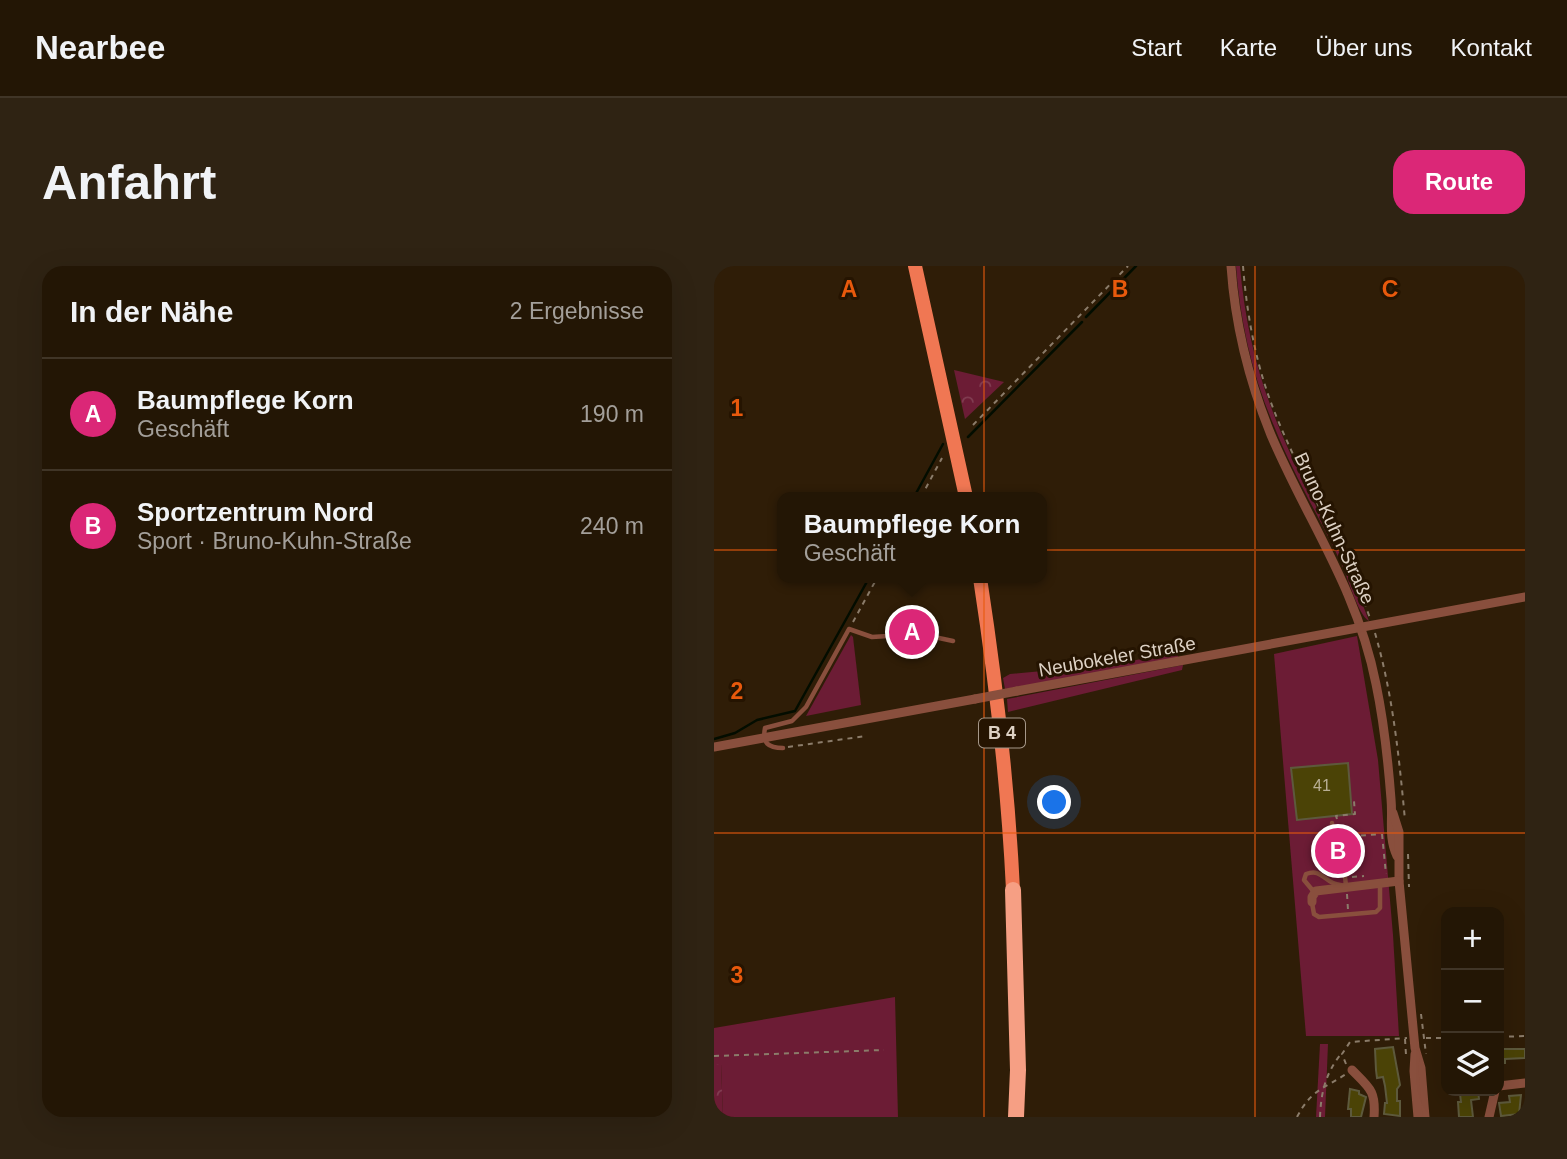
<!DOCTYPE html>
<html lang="de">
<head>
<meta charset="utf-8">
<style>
	body { margin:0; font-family:Helvetica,sans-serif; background:#2f2313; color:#f1f3f6 }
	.controls { position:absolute; right:21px; bottom:21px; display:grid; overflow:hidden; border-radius:14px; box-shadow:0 7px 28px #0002 }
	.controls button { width:63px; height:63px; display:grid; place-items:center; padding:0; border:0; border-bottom:2px solid #403527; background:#231605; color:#f1f3f6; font:35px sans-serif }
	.you { position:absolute; left:341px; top:537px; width:24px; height:24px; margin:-18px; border:5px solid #fff; border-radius:50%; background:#1a73e8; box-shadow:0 0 0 10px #1a73e833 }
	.badge { display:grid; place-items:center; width:46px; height:46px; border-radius:50%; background:#db2777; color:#fff; font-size:23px; font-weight:700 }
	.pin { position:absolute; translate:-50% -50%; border:4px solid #fff; box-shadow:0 2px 7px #0006 }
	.popup { position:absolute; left:63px; top:226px; width:270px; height:91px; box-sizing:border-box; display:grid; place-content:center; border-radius:14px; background:#231605; filter:drop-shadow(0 2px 5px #0005); font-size:23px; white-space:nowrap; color:#a39f9a }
	.popup b { font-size:26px; color:#f1f3f6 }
	.popup::after { content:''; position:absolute; left:50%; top:100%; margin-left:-14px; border:14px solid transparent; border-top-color:#231605 }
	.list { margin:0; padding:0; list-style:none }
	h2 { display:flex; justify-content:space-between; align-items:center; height:91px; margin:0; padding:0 28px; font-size:30px }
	h2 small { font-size:23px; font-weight:400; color:#a39f9a }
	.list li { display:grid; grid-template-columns:46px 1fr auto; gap:21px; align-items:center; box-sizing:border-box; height:112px; padding:0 28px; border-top:2px solid #403527 }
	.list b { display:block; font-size:26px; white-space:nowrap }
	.list p { margin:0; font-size:23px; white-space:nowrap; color:#a39f9a }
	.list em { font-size:23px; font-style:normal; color:#a39f9a }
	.icon { flex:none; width:38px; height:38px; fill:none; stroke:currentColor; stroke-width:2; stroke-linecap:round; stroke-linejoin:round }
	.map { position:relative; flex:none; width:811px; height:851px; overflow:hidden; border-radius:21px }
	header { display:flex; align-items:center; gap:42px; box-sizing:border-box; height:98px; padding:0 35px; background:#231605; border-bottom:2px solid #403527 }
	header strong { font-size:33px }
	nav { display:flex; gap:38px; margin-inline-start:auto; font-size:24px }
	.intro { display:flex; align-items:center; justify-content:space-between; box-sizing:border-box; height:168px; padding:0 42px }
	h1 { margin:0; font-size:49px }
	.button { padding:18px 32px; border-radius:21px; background:#db2777; color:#fff; font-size:24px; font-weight:700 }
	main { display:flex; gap:42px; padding:0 42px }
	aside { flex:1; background:#231605; border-radius:21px; box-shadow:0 7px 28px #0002 }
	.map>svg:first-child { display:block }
	.green { fill:#6c1c35 }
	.forest { fill:url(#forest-crowns) }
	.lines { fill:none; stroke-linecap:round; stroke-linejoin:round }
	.stream { stroke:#030d00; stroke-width:2.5 }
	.building { fill:#4b4306; stroke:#5d593c; stroke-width:2 }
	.path { stroke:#8b7c6a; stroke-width:2; stroke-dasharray:5 5; stroke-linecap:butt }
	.lane { stroke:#894f3d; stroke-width:4.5 }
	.street { stroke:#894f3d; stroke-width:9 }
	.primary { stroke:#f07753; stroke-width:14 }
	.highway { stroke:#f69f84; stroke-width:16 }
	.street-bridge { stroke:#894f3d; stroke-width:9 }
	.grid { fill:none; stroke:#e8590c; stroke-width:2; stroke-opacity:0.55 }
	.labels { text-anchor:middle; stroke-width:6; stroke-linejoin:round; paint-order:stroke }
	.number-label { font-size:16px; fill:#b8ae94 }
	.shield { fill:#251401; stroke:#a6988a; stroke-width:2 }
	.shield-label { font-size:18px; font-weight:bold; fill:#ddd1c4 }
	.street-label { font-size:19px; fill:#ddd1c4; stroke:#251401 }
	.grid-label { font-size:23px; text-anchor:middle; font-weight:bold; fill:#e8590c; stroke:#251401; stroke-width:6; stroke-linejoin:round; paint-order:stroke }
</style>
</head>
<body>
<header>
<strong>Nearbee</strong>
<nav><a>Start</a><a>Karte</a><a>Über uns</a><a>Kontakt</a></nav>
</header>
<div class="intro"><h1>Anfahrt</h1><a class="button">Route</a></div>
<main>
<aside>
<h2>In der Nähe<small>2 Ergebnisse</small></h2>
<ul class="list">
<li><span class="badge">A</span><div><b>Baumpflege Korn</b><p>Geschäft</p></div><em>190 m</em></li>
<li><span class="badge">B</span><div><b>Sportzentrum Nord</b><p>Sport · Bruno-Kuhn-Straße</p></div><em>240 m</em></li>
</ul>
</aside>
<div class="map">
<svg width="811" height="851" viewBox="0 0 811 851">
	<defs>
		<pattern id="forest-crowns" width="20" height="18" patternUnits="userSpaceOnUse" patternTransform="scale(1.75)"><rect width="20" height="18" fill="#6c1c35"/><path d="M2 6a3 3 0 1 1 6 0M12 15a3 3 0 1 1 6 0" fill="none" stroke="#813c51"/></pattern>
	</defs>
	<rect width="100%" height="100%" fill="#2f1d07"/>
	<!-- green -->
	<g class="green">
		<path d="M 522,0 L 526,0 C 530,48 540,96 557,141 C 584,215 628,281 655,355 C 644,349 634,312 628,299 C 606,252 579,208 560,160 C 538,109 526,55 522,0 Z"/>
		<polygon points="137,369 139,371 147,439 92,450"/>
		<polygon points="643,370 664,494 679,669 685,770 592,770 560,388"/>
		<polygon points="463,388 465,393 291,423 289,412 296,408 381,400"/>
		<polygon points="469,399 468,404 294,446 293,433"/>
		<polygon points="181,731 184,851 9,851 7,798 0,798 0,762"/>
		<polygon points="606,778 614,778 611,851 602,851"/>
	</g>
	<!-- forest -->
	<g class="forest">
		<polygon points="240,104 290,116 251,153"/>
		<polygon points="0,798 7,798 9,851 0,851"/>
	</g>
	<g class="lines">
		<!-- stream -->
		<g class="stream">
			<polyline points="372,51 422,0"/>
			<polyline points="254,171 368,56"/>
			<polyline points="200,231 229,178"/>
			<polyline points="0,473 21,467 43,454 81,445 155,312"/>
		</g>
	</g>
	<!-- building -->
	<g class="building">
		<polygon points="634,497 638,548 583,554 577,502"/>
		<polygon points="679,781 686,819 683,823 683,835 686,835 686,850 670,848 671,837 673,837 671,820 669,811 663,812 662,804 661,783"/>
		<polygon points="785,783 811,783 811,792 791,793 791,797 785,797"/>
		<polygon points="636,823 645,825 645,828 652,831 647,851 637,851 637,843 634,843"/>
		<polygon points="756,825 764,825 765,833 757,834 759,851 745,851 744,836 747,836 746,828 756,827"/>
		<polygon points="807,829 805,848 787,850 785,837 796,836 795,830"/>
	</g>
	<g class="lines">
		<!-- path -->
		<g class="path">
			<path d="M 529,0 C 533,50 542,100 561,147 C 589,217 630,281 656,352"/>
			<polyline points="259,159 414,0"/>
			<polyline points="207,231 228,192"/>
			<polyline points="139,356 163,312"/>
			<path d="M 661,367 C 679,429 685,491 691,554"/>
			<polyline points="74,481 152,470"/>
			<polyline points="623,553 622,550 641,548 640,535 637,536"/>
			<polyline points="668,568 672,608"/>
			<polyline points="627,571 667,568"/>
			<polyline points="694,588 695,621"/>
			<polyline points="638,611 650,610"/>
			<polyline points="633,628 634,644"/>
			<polyline points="707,748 712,788"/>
			<polyline points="785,771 811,770"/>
			<polyline points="712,772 732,772"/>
			<polyline points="691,773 692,789"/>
			<polyline points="0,790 170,784"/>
			<polyline points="632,798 628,788 636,776 693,772"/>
			<path d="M 583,851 C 597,824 609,823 632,808"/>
			<path d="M 606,851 C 607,827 611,808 627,788"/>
		</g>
		<!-- lane -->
		<g class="lane">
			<path d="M 69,482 C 54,482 48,477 51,462 L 78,455 L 92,441 L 135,363 L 158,371 L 206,368 L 239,375"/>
			<path d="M 600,626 L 590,614 L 592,608 C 606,603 608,612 619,617 C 623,619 628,619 632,620 L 631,611 L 621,595 L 618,557"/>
			<polyline points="598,637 600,648 605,651 662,646 666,642 666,617"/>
		</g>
		<!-- street -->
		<g class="street">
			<path d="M 517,0 C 521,59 535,115 557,169 C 594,256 643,322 662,418 C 670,456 674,494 677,533 C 679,554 674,571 683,590"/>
			<polyline points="303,425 811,331"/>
			<polyline points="0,481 261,433"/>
			<polyline points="679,547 685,566 685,615 701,782 707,802 711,851"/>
			<polyline points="598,636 598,631 602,625 685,615"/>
			<polyline points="701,788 700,805 704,851"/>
			<path d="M 638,804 C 656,822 662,825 660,851"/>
			<polyline points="785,820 811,817"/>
			<polyline points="775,851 781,825"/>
		</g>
		<!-- primary -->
		<g class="primary">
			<polyline points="201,0 252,231"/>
			<path d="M 266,312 C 282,416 294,519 299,624"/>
		</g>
		<!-- highway -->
		<polyline class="highway" points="299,624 304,804 302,851"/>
		<!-- street-bridge -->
		<polyline class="street-bridge" points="261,433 303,425"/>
	</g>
	<!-- grid -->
	<path class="grid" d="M 270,0 L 270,851M 541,0 L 541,851M 0,284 L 811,284M 0,567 L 811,567"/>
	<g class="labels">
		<!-- number labels -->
		<g class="number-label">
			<text x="608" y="525">41</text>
		</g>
		<!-- shield labels -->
		<rect class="shield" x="265" y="452.5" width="46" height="29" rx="5"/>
		<g class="shield-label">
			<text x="288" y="473">B 4</text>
		</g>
		<!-- street labels -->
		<g class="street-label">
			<text transform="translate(621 262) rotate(65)" y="7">Bruno-Kuhn-Straße</text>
			<text transform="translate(403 390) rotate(-10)" y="7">Neubokeler Straße</text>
		</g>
	</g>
	<g class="grid-label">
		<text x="135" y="31">A</text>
		<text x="406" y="31">B</text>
		<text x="676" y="31">C</text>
		<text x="23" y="150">1</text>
		<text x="23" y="433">2</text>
		<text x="23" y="717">3</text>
	</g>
</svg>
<div class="controls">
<button>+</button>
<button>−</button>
<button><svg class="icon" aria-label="layers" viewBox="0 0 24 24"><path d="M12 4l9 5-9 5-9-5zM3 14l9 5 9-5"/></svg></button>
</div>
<div class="you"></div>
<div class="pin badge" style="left:198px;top:366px">A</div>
<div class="popup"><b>Baumpflege Korn</b>Geschäft</div>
<div class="pin badge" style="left:624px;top:585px">B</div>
</div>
</main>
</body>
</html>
